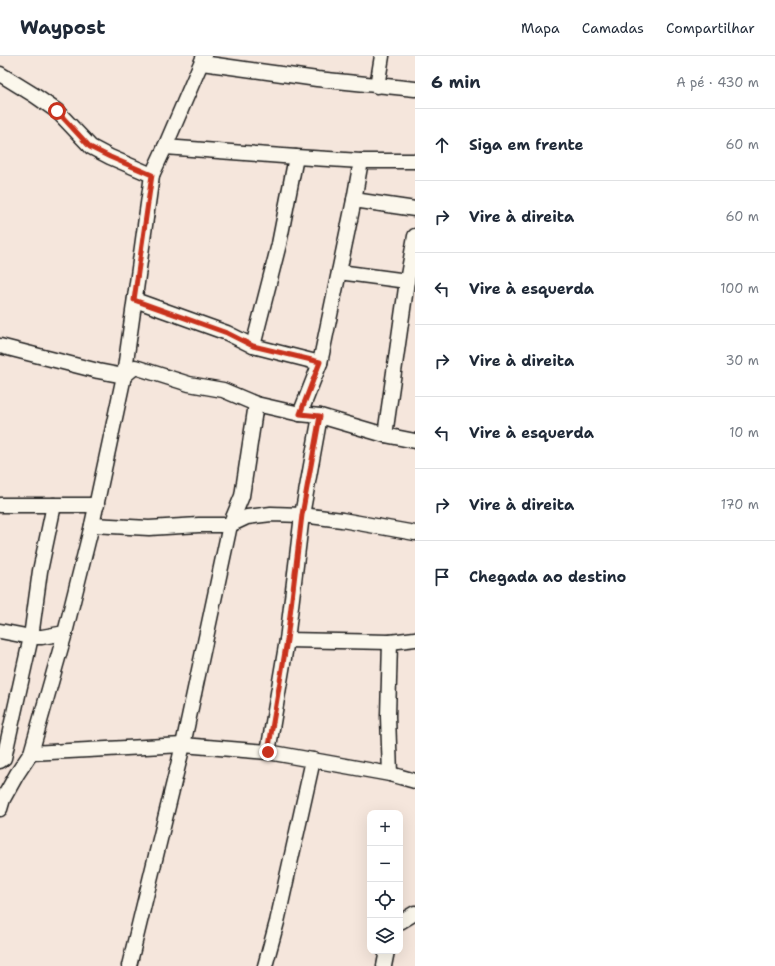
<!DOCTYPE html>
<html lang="pt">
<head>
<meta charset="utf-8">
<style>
	body { margin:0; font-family:"Shantell Sans",sans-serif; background:#f6f6f7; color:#1f2937 }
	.controls { position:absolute; right:12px; bottom:12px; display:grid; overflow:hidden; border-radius:8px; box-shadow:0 4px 16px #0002 }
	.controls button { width:36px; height:36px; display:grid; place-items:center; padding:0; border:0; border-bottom:1px solid #e0e1e3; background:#fff; color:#1f2937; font:20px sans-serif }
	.stop { position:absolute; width:12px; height:12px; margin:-9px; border:3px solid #c8321e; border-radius:50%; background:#fff }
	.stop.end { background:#c8321e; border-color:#fff; box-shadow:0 1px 4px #0008 }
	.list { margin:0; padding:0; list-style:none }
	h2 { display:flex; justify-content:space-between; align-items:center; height:52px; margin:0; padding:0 16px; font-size:17px }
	h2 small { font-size:13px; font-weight:400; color:#747a83 }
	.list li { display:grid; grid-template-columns:26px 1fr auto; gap:12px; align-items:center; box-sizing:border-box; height:72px; padding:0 16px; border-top:1px solid #e0e1e3 }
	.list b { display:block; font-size:15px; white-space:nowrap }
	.list em { font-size:13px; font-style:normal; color:#747a83 }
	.icon { flex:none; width:22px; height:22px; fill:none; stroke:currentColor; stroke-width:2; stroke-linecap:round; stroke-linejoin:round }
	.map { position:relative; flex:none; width:415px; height:910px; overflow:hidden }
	header { display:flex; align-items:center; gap:24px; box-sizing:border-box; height:56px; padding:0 20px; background:#fff; border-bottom:1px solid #e0e1e3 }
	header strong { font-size:19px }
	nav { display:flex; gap:22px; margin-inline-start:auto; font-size:14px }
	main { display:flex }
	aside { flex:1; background:#fff }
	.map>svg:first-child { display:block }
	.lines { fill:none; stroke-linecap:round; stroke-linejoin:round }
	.minor-casing { stroke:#1c1c1c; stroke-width:17 }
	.minor { stroke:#fbf7ec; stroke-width:14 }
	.route { stroke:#c8321e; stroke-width:5 }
</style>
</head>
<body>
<header>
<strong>Waypost</strong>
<nav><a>Mapa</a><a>Camadas</a><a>Compartilhar</a></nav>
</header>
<main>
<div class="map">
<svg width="415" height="910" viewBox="0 0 415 910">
	<rect width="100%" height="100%" fill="#f5e6dc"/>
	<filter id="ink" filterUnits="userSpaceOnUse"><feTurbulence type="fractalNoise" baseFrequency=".025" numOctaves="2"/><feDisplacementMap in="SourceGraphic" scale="8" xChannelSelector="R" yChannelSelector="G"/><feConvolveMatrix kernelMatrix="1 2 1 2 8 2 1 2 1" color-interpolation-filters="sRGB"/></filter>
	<g filter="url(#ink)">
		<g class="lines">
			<defs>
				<g id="minor">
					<polyline points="202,7 317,23 415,33"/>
					<polyline points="0,18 34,39 57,55 91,91 110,101 152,119"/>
					<polyline points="377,30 382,0"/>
					<polyline points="165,91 296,101 361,105 415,105"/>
					<polyline points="354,144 415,153"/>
					<polyline points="339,216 407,225"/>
					<polyline points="135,244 227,277 253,290 320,307"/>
					<polyline points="0,290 98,315 124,320"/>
					<polyline points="253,290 279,188 296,101"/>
					<polyline points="124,320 135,311 189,328 223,334 256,348 300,358 320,360 385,379 415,385"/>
					<polyline points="300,358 320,307 354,144 361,105"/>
					<polyline points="385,379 407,225 415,180"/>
					<polyline points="0,449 97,449"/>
					<polyline points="92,469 149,472 199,469 230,469 247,461 271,458 302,459 342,464 415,477"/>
					<polyline points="0,575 31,581 42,581 65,577"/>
					<polyline points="287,584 390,586 415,583"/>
					<polyline points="268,696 287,584 302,459 320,360"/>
					<polyline points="31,697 183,689 268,696 390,718 415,725"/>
					<polyline points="0,705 4,702 6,693 31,581 40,515 54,449"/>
					<polyline points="390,718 388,660 390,586"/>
					<polyline points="0,753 3,743 17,718 31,697 65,577 92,469 124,320 152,119 165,91 204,0"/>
					<polyline points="400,866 415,857"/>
					<polyline points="129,910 183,689 230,469 242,440 256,348"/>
					<polyline points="265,910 277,866 313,704"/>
					<polyline points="384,910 387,895"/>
				</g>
			</defs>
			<!-- minor casing -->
			<use href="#minor" class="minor-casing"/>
			<!-- minor -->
			<use href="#minor" class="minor"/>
		</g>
	</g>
	<g class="lines" filter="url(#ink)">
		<!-- route -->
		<polyline class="route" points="57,55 90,91 110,101 152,119 134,244 227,277 253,290 320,306 300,358 320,360 302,459 287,584 268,696"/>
	</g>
</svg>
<div class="controls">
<button>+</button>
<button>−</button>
<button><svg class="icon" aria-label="locate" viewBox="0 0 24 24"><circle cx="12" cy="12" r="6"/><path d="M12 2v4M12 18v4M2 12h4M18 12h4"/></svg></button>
<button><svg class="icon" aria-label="layers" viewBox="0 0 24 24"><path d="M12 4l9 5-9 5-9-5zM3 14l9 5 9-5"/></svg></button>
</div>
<div class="stop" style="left:57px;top:55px"></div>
<div class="stop end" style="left:268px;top:696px"></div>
</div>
<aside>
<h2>6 min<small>A pé · 430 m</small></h2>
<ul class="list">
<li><svg class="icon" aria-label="ahead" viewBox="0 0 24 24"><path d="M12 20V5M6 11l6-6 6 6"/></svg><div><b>Siga em frente</b></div><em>60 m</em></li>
<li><svg class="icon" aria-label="right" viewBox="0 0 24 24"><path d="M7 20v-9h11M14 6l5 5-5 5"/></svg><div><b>Vire à direita</b></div><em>60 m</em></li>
<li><svg class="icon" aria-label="left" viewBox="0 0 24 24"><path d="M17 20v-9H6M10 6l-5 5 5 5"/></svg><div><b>Vire à esquerda</b></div><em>100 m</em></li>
<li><svg class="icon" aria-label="right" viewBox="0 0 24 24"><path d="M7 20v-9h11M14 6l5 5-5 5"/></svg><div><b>Vire à direita</b></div><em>30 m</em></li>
<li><svg class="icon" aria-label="left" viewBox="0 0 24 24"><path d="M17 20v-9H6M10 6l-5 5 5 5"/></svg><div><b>Vire à esquerda</b></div><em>10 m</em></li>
<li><svg class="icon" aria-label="right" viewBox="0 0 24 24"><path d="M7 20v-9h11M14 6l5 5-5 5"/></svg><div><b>Vire à direita</b></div><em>170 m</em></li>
<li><svg class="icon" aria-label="arrive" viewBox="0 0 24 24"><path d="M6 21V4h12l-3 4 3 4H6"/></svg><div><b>Chegada ao destino</b></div></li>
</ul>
</aside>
</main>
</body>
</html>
